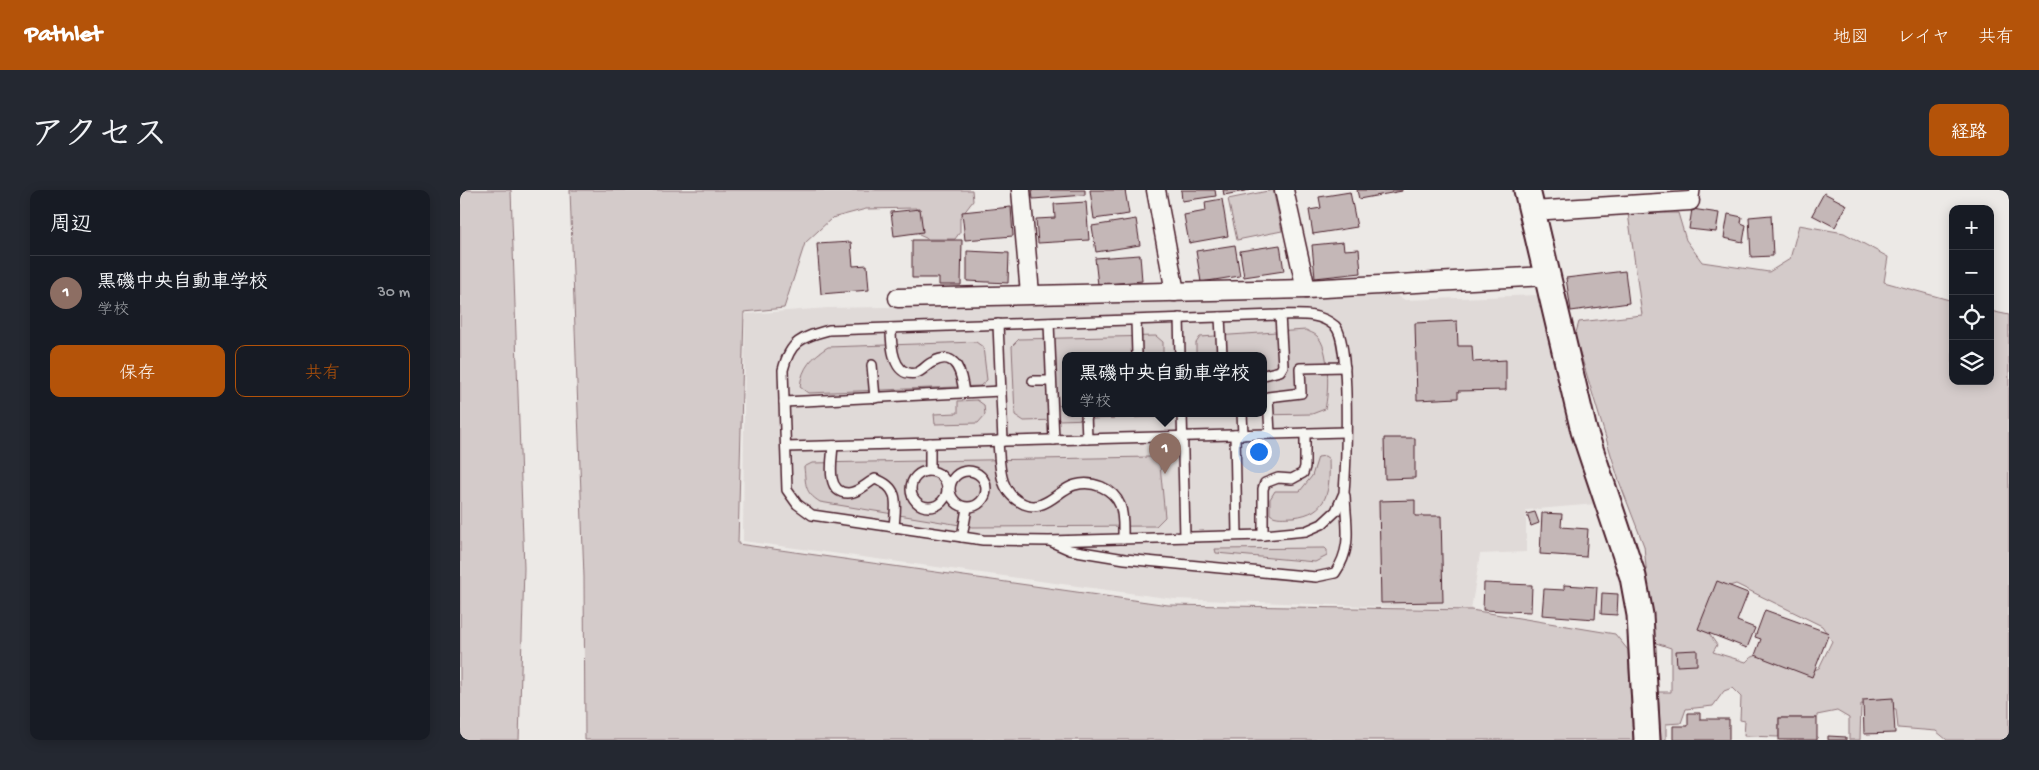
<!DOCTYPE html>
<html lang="ja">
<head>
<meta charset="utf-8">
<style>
	body { margin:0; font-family:"Gochi Hand","Klee One",sans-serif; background:#242831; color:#f1f3f6 }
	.controls { position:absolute; right:15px; top:15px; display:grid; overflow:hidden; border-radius:10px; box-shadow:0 2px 12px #0003 }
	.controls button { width:45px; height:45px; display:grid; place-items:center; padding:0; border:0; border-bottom:1px solid #363941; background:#171b24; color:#f1f3f6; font:25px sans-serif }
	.you { position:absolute; left:798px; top:261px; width:18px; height:18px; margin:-12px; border:4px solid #fff; border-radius:50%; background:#1a73e8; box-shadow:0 0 0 8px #1a73e833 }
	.badge { display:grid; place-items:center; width:32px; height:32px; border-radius:50%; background:#b45309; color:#fff; font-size:16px; font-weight:700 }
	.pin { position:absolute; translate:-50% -41px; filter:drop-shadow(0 1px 2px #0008) }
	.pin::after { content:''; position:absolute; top:26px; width:18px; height:15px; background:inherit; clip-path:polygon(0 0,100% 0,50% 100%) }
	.popup { position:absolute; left:602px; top:162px; width:205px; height:65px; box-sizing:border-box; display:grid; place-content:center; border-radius:10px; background:#171b24; filter:drop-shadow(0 1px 4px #0005); font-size:16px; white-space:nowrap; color:#9ea1a6 }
	.popup b { font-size:19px; color:#f1f3f6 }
	.popup::after { content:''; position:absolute; left:50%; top:100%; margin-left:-10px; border:10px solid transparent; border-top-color:#171b24 }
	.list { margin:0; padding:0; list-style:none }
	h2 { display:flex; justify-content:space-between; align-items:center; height:65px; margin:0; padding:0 20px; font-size:21px }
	h2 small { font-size:16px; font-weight:400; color:#9ea1a6 }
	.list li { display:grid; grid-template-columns:32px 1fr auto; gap:15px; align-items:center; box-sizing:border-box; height:75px; padding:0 20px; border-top:1px solid #363941 }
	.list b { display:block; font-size:19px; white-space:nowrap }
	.list p { margin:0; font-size:16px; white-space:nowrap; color:#9ea1a6 }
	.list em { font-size:16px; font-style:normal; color:#9ea1a6 }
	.actions { display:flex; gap:10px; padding:15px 20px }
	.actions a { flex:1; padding:11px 0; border:1px solid #b45309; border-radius:10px; text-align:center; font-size:18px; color:#b45309 }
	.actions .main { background:#b45309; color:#fff }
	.icon { flex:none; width:28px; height:28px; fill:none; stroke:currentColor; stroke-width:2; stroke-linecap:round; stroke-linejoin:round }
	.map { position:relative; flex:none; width:1549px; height:550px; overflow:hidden; border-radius:10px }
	header { display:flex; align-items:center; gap:30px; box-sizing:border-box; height:70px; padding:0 25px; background:#b45309; color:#fff }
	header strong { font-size:24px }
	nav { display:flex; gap:28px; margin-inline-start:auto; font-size:18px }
	.intro { display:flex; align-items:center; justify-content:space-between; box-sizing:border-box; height:120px; padding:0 30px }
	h1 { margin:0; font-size:35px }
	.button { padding:12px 22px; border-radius:10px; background:#b45309; color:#fff; font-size:18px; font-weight:700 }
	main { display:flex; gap:30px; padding:0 30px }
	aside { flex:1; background:#171b24; border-radius:10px; box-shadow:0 2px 12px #0003 }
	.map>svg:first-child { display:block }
	.built { fill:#e0dad8; fill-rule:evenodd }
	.green { fill:#d4cbca; stroke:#8f757a; fill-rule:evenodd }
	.building { fill:#c4b7b7; stroke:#4a1f2b }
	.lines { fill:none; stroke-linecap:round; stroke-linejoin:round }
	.lane-casing { stroke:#4a1f2b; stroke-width:12 }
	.street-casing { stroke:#4a1f2b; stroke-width:21 }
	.secondary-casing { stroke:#4a1f2b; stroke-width:29 }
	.lane { stroke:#f6f6f2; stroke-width:9 }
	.street { stroke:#f6f6f2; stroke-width:18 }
	.secondary { stroke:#f6f6f2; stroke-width:25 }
</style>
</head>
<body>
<header>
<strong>Pathlet</strong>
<nav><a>地図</a><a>レイヤ</a><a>共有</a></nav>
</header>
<div class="intro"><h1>アクセス</h1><a class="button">経路</a></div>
<main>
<aside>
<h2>周辺<small></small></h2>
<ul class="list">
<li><span class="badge" style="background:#8d6e63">1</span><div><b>黒磯中央自動車学校</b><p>学校</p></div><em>30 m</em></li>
</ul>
<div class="actions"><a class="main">保存</a><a>共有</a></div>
</aside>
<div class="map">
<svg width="1549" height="550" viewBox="0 0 1549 550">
	<rect width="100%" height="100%" fill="#ece9e6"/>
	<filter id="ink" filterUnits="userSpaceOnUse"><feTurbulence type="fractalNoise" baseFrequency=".02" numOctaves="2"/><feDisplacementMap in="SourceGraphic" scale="10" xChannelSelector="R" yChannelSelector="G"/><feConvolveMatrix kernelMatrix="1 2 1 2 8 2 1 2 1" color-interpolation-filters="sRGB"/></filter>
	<g filter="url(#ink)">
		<!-- built -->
		<path class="built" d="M 933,103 L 945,110 L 1077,105 L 1081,107 L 1136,314 L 1066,320 L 1066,362 L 1020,364 L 1011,420 L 714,409 L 283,351 L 285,124 L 369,118 L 696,112 ZM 606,165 L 804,165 L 804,223 L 606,223 Z"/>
		<!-- green -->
		<g class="green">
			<polygon points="0,0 51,0 64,378 59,550 0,550"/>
			<polygon points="110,0 512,0 513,11 500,28 500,42 495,49 468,49 459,45 456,18 406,19 372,28 345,53 324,118 284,122 278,354 708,415 1011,420 1155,444 1168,460 1173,550 125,550 124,387"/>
			<polygon points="813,0 822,41 777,50 768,9"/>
			<path d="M 1168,23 L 1218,23 L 1226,50 L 1242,72 L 1309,82 L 1330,69 L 1339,35 L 1384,43 L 1428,67 L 1424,92 L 1493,111 L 1493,191 L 1530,191 L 1530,121 L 1549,125 L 1549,550 L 1487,550 L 1476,541 L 1438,538 L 1436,519 L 1401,514 L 1400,550 L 1389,550 L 1389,528 L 1377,521 L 1357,525 L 1357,528 L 1319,528 L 1319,547 L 1284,546 L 1285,531 L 1280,530 L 1281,507 L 1272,498 L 1264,501 L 1253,516 L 1226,519 L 1221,533 L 1206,534 L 1206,550 L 1201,550 L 1198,502 L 1211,502 L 1211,458 L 1193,452 L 1184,356 L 1159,291 L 1115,146 L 1119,132 L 1182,125 ZM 1276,394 L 1362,436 L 1372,451 L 1359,478 L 1350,482 L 1300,464 L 1290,468 L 1286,472 L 1253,462 L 1257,455 L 1243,435 L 1259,399 Z"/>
			<path d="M 846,140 C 849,142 854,143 857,146 C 870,158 869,203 865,219 L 852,224 L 745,226 L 743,223 L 804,223 L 804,165 L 736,165 L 736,153 L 740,147 Z"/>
			<polygon points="696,146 703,152 703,165 606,165 606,223 705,223 699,227 564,231 555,225 552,156 559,149"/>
			<path d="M 516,152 L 523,157 L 527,190 L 520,196 L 348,203 L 340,197 C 342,177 352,167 368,157 Z"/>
			<polygon points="517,210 524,215 525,225 518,233 475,234 474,224 498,223 498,211"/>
			<path d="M 865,266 L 869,269 C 870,300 869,323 833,327 C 825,327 816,329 810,324 L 810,309 L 815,301 L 840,301 L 852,286 L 858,267 Z"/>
			<path d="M 691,267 L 700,275 L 705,327 L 696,336 L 512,337 L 360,312 C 344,302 346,295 344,277 L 352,273 Z"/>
			<polygon points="865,358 867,360 867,366 855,372 756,363 755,359"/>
		</g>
		<!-- building -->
		<g class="building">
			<polygon points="572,0 625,0 625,5 573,9"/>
			<polygon points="630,0 665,0 669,24 634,29"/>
			<polygon points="721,0 755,0 756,6 722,11"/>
			<polygon points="763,0 790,0 764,5"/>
			<polygon points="897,0 942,0 942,1 899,9"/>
			<polygon points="890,2 897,37 853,44 849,20 861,18 859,7"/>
			<polygon points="1364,3 1387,15 1375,37 1352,25"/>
			<polygon points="762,9 768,46 729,53 724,25 746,21 745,12"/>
			<polygon points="626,12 629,50 578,53 576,29 595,28 594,14"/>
			<polygon points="551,17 553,46 505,50 502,22"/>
			<polygon points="460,19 463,42 434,46 431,22"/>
			<polygon points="1232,19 1259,23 1256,42 1229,39"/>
			<polygon points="1268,24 1282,27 1281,33 1286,35 1283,52 1264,48"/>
			<polygon points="1311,25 1313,66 1291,67 1289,27"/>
			<polygon points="676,29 680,55 636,62 632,36"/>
			<polygon points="452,50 502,50 501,95 479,95 479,88 452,88"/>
			<polygon points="391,52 393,76 407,75 409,100 361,104 357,54"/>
			<polygon points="883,52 884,60 899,59 901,83 855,88 852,55"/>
			<polygon points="775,55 780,86 741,92 736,61"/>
			<polygon points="820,55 824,81 784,87 780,61"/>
			<polygon points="507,61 549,63 548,93 507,91"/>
			<polygon points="680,65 682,91 638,95 635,68"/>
			<polygon points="1165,81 1169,113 1111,121 1106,88"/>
			<polygon points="997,131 998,156 1012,156 1013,172 1046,170 1046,200 998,201 998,208 957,210 955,133"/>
			<polygon points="924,248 955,248 955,288 925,289"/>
			<polygon points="955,310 955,326 981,326 983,412 921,413 919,311"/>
			<polygon points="1075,322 1079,333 1071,336 1067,324"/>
			<polygon points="1082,323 1102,324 1101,337 1128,339 1126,367 1080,364"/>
			<polygon points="1257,391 1288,403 1277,431 1295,438 1287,458 1238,439"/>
			<polygon points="1024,393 1072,395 1071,422 1023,420"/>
			<polygon points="1104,395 1137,397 1135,429 1082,425 1084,399 1104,400"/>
			<polygon points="1142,403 1158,404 1157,425 1141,424"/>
			<polygon points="1305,420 1369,443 1352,487 1295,465 1301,449 1295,447"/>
			<polygon points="1237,460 1237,475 1217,476 1216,461"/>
			<polygon points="1433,508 1435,543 1404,544 1403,510"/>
			<polygon points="1228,523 1240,523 1240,529 1269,529 1269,550 1213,550 1213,536 1228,536"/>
			<rect x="1319" y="528" width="38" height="22"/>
			<polygon points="1368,546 1386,547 1386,550 1368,550"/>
		</g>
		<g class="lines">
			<defs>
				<g id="lane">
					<polyline points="1230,11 1234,7 1235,0"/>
					<path d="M 820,125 C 839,125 859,122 875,136 C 891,151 886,276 884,303 L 876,321 L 862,334 L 846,341 L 803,345 L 589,351 L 523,350 L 352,325 L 337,314 L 327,300 L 323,180 C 330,151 342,147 369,140 Z"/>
					<polyline points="760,127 762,165"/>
					<polyline points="719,128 720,165"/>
					<polyline points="676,130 677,165"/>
					<polyline points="589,133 594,250"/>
					<polyline points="538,134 543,251"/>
					<path d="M 431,138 C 431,153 432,188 456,183 C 463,181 467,174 473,172 C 497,159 502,186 504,203"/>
					<polyline points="412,175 415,208"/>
					<polyline points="804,185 820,181 823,176 820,125"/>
					<polyline points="573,191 591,191"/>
					<polyline points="324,212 541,201"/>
					<polyline points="626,223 627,249"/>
					<polyline points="722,223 725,347"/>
					<polyline points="782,223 783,245"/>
					<polyline points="810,244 808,207 841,203 840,178 885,177"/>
					<polyline points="775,245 777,345"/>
					<path d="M 538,251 C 540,275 538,303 564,314 C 569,316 576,317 582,314 C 594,310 603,298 615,295 C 632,290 653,298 660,315 C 664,325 663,338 663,349"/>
					<polyline points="470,253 470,281"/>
					<path d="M 373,256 C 372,270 365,303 388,303 C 398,303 407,293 415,289 C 442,298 435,316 434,338"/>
					<polyline points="326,257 885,242"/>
					<circle cx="508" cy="299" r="18"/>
					<circle cx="469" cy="299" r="18"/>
					<polyline points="803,345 803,299 805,293 818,288 832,289 843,283 845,277 845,243"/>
					<polyline points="502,347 507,318"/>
					<path d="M 592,352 L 610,360 L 665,369 L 856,387 L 875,383 C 893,357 886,336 885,306"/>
				</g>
				<g id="street">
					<polyline points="561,0 570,104"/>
					<polyline points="696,0 715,102"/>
					<polyline points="824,0 846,99"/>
					<polyline points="1072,21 1230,11"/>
					<polyline points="438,108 846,99 1087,86"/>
				</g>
				<polyline id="secondary" points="1067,0 1124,241 1173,387 1180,425 1187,550"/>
			</defs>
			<!-- lane casing -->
			<use href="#lane" class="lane-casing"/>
			<!-- street casing -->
			<use href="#street" class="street-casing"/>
			<!-- secondary casing -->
			<use href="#secondary" class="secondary-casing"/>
			<!-- lane -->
			<use href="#lane" class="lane"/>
			<!-- street -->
			<use href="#street" class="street"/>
			<!-- secondary -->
			<use href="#secondary" class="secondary"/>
		</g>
	</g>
</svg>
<div class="controls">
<button>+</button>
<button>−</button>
<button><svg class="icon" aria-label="locate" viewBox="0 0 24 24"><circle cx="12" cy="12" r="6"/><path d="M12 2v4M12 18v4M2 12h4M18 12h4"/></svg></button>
<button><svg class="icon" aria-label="layers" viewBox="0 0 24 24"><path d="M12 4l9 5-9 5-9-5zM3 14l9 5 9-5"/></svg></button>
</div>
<div class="you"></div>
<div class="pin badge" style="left:705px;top:284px;background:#8d6e63">1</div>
<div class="popup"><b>黒磯中央自動車学校</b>学校</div>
</div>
</main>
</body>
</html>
